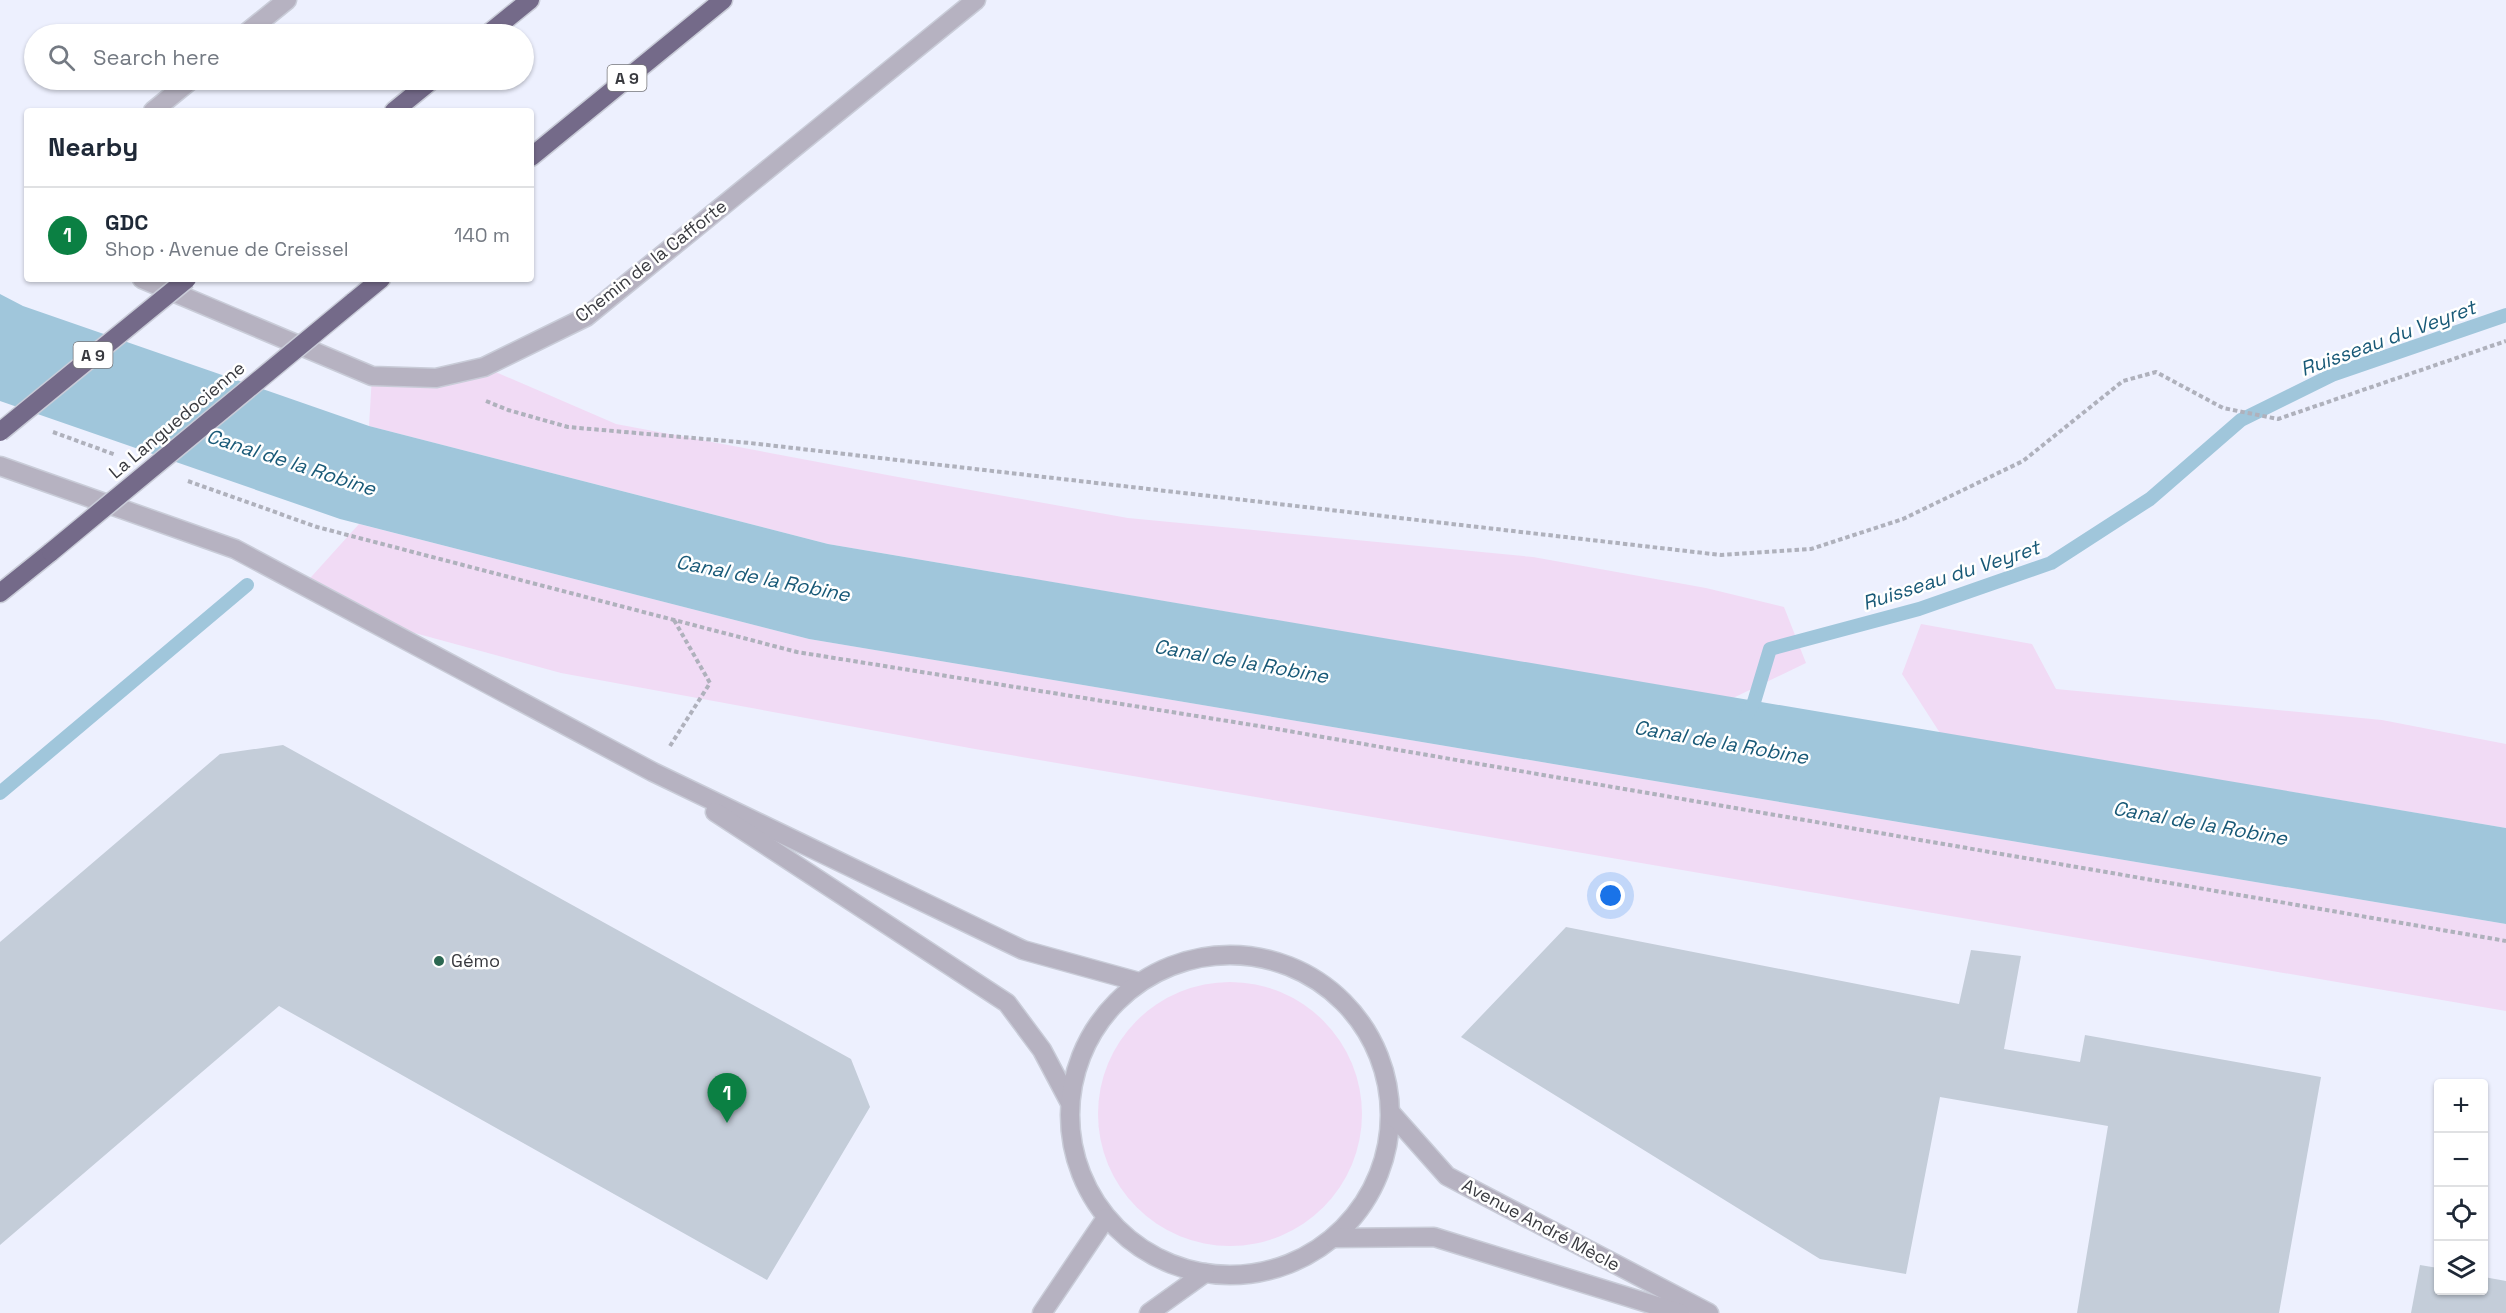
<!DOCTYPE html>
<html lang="en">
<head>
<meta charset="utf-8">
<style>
	body { margin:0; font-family:"Space Grotesk",sans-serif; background:#f2f2f3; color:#1f2937 }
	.controls { position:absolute; right:18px; bottom:18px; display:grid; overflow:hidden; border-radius:6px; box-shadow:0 2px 4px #0004 }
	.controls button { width:54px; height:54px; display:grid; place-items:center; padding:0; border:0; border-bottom:2px solid #e0e1e3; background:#fff; color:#1f2937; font:30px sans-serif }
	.you { position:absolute; left:1611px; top:896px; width:21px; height:21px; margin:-15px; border:4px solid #fff; border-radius:50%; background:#1a73e8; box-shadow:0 0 0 9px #1a73e833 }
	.badge { display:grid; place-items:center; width:39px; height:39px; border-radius:50%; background:#0b8043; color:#fff; font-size:20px; font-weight:700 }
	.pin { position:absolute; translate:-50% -50px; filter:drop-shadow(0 2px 3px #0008) }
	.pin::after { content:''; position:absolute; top:32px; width:21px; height:18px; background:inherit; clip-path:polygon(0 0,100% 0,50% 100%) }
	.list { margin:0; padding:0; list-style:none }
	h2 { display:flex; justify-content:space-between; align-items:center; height:78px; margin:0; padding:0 24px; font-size:26px }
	h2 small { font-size:20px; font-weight:400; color:#747a83 }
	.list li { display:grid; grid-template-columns:39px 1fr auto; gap:18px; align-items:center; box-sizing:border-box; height:96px; padding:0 24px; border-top:2px solid #e0e1e3 }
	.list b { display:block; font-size:22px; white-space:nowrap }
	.list p { margin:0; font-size:20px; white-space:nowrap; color:#747a83 }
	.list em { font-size:20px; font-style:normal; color:#747a83 }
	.icon { flex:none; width:33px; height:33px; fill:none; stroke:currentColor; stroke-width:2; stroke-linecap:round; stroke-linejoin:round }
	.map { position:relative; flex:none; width:2506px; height:1313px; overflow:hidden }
	.search { position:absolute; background:#fff; box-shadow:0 2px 4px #0004; left:24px; top:24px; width:510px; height:66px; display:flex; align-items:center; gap:15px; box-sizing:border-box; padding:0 21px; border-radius:33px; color:#747a83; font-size:22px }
	.panel { position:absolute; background:#fff; box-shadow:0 2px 4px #0004; left:24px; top:108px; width:510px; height:174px; border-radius:6px }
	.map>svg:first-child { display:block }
	.green { fill:#f1dbf5 }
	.water { fill:#a0c6db }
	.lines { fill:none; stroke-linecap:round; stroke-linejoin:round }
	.stream { stroke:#a0c6db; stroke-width:14 }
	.building { fill:#c4cdd9 }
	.minor-casing { stroke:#c9ccd8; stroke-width:21 }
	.tertiary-casing { stroke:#c9ccd8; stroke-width:21 }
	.motorway-casing { stroke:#c9ccd8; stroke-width:21 }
	.path { stroke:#afb1bc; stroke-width:4; stroke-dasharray:4.5 3; stroke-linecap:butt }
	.minor { stroke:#b6b2c1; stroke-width:18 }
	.tertiary { stroke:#b6b2c1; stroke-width:18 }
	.motorway { stroke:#746a89; stroke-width:18 }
	.motorway-bridge-casing { stroke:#c9ccd8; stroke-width:21; stroke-linecap:butt }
	.motorway-bridge { stroke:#746a89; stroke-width:18 }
	.poi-dot { fill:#2b6751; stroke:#fff; stroke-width:2 }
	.labels { text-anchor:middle; stroke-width:5; stroke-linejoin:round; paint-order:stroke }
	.shield { fill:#fff; stroke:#747579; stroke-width:1.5 }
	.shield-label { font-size:16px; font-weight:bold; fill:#393a3f }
	.street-label { font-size:18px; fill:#393a3f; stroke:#fff }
	.poi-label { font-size:18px; fill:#393a3f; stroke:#fff; text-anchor:start }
	.water-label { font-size:20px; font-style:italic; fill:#185977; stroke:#fff }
</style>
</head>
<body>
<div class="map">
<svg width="2506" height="1313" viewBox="0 0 2506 1313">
	<rect width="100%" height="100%" fill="#edf0fe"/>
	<!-- green -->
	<g class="green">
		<polygon points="484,367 616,424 898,477 1128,518 1533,557 1706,588 1784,607 1806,663 1733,698 828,544 369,426 372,376"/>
		<polygon points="359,524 809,639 2506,924 2506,1011 975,749 561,673 367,620 303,586"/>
		<polygon points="1921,624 2032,644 2056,689 2382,720 2506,744 2506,828 1940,733 1902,674"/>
		<circle cx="1230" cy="1114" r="132"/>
	</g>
	<!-- water -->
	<polygon class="water" points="0,294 23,306 369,426 828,544 2506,828 2506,924 809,639 340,519 0,401"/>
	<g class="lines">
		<!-- stream -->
		<g class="stream">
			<polyline points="1746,716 1754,702 1770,649 1919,609 2051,563 2150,499 2241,420 2332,375 2506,315"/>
			<polyline points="0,793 247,585"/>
		</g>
	</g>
	<!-- building -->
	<g class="building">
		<polygon points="283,745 851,1059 870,1107 767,1280 279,1006 0,1245 0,942 220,754"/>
		<polygon points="1566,927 1959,1004 1971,950 2021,956 2004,1049 2080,1062 2085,1035 2321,1077 2279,1313 2077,1313 2108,1126 1940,1097 1906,1274 1820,1259 1461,1037"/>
		<polygon points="2420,1265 2438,1268 2438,1290 2484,1290 2484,1277 2506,1281 2506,1313 2411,1313"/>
	</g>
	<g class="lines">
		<defs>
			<g id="minor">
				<polyline points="245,34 287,0"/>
				<polyline points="153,111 191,80"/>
				<polyline points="142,279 372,376 436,378 484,367 586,317 976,0"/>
			</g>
			<g id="tertiary">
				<polyline points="0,466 235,549 653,772 1023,950 1139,982"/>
				<polyline points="715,812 1007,1003 1042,1050 1069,1101"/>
				<circle cx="1230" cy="1115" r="160"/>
				<polyline points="1391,1113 1447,1176 1709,1313"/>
				<polyline points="1333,1238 1434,1237 1680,1313"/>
				<polyline points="1042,1313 1106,1218"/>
				<polyline points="1149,1313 1205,1273"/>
			</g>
			<g id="motorway">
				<polyline points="488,34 530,0"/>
				<polyline points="394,111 432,80"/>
				<polyline points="531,157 723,0"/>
				<polyline points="353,302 381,279"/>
				<polyline points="0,593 51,552"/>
			</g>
		</defs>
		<!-- minor casing -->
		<use href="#minor" class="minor-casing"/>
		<!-- tertiary casing -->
		<use href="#tertiary" class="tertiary-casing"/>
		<!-- motorway casing -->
		<use href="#motorway" class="motorway-casing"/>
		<!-- path -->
		<g class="path">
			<polyline points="486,401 508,410 568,427 750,443 1721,555 1811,549 1903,519 2023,461 2123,381 2156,372 2223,408 2278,419 2506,341"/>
			<polyline points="53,432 116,455"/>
			<polyline points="188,481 317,527 797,652 1265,727 2506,941"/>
			<polyline points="670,746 710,683 674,620"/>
		</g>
		<!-- minor -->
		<use href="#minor" class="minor"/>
		<!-- tertiary -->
		<use href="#tertiary" class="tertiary"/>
		<!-- motorway -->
		<use href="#motorway" class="motorway"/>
		<defs>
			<g id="motorway-bridge">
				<polyline points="0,432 187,279"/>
				<polyline points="51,552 353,302"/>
			</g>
		</defs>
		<!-- motorway-bridge casing -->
		<use href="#motorway-bridge" class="motorway-bridge-casing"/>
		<!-- motorway-bridge -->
		<use href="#motorway-bridge" class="motorway-bridge"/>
	</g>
	<!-- markers -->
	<circle class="poi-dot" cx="439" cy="961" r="6"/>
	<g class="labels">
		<!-- shield labels -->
		<g class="shield">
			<rect x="607.5" y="65" width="39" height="26" rx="4.5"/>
			<rect x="73.5" y="342" width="39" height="26" rx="4.5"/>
		</g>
		<g class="shield-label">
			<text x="627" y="84">A 9</text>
			<text x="93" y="361">A 9</text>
		</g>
		<!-- street labels -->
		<g class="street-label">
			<text transform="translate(651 261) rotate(-38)" y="6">Chemin de la Cafforte</text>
			<text transform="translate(177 420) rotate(-40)" y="6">La Languedocienne</text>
			<text transform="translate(1541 1225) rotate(28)" y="6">Avenue André Mècle</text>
		</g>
		<!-- poi labels -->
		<g class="poi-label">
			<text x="451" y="967">Gémo</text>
		</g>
		<!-- water labels -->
		<g class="water-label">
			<text transform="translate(2388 338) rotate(-20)" y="7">Ruisseau du Veyret</text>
			<text transform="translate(291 462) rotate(18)" y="7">Canal de la Robine</text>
			<text transform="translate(1951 575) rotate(-18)" y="7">Ruisseau du Veyret</text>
			<text transform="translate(763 578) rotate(11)" y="7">Canal de la Robine</text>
			<text transform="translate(1241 661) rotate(10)" y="7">Canal de la Robine</text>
			<text transform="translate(1721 742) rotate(10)" y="7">Canal de la Robine</text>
			<text transform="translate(2200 823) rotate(10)" y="7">Canal de la Robine</text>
		</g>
	</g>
</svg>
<div class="controls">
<button>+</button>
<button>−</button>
<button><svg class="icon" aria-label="locate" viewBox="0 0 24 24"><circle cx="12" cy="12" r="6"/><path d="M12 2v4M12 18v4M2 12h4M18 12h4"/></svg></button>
<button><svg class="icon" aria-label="layers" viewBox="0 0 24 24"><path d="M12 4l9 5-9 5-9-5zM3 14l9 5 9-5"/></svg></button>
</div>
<div class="you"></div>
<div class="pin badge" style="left:727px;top:1123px">1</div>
<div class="search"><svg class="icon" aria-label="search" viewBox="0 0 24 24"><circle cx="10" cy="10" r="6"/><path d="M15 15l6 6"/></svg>Search here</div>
<section class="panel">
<h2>Nearby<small></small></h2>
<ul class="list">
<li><span class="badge">1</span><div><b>GDC</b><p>Shop · Avenue de Creissel</p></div><em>140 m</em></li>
</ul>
</section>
</div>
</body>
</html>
